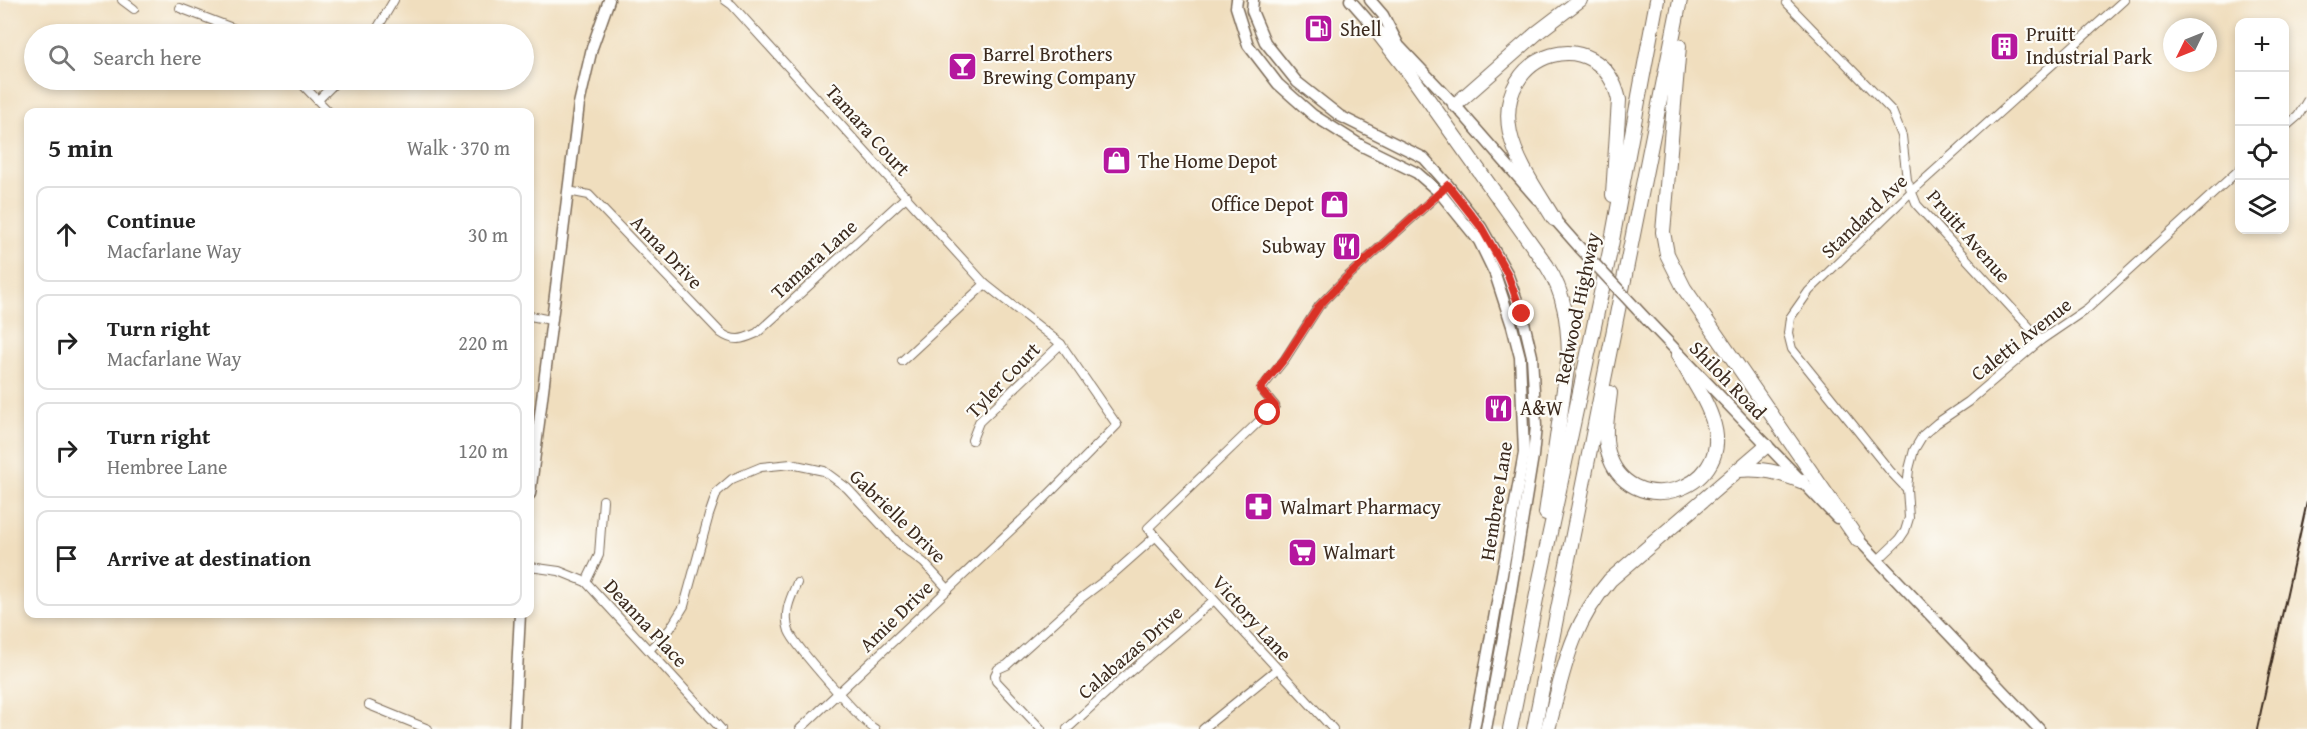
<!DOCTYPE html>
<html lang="en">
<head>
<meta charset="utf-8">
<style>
	body { margin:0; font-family:"Gentium Book Plus",serif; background:#f2f2f2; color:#222 }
	.controls { position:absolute; right:18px; top:18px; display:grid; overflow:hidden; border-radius:12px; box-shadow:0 3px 9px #0003 }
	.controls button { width:54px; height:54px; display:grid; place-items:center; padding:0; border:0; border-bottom:2px solid #e0e0e0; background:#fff; color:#222; font:30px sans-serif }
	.compass { position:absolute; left:2163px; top:18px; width:54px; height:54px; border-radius:50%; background:#fff; box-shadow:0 3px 9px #0003; rotate:227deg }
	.stop { position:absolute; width:18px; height:18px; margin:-14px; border:4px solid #d93025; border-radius:50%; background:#fff }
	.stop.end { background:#d93025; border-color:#fff; box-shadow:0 2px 6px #0008 }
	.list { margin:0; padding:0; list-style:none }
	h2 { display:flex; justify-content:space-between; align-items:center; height:78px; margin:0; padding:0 24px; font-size:26px }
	h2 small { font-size:20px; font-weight:400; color:#767676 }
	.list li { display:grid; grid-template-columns:39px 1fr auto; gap:18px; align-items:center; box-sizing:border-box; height:96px; margin:0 12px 12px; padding:0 12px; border:2px solid #e0e0e0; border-radius:12px }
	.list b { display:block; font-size:22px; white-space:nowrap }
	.list p { margin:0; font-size:20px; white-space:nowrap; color:#767676 }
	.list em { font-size:20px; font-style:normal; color:#767676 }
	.icon { flex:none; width:33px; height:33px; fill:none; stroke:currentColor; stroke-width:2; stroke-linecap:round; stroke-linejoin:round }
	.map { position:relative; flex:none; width:2307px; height:729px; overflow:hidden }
	.search { position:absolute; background:#fff; box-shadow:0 3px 9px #0003; left:24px; top:24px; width:510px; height:66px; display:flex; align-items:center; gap:15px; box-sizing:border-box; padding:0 21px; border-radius:33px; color:#767676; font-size:22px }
	.panel { position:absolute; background:#fff; box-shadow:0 3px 9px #0003; left:24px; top:108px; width:510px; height:510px; border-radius:12px }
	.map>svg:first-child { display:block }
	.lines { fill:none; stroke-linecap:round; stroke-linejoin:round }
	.street-casing { stroke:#7a6956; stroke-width:10 }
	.secondary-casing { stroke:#7a6956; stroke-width:13 }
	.highway-casing { stroke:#7a6956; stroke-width:16 }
	.street { stroke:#fff; stroke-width:8 }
	.secondary { stroke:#fff; stroke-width:10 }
	.highway { stroke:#fff; stroke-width:14 }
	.rail { stroke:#3b2a1e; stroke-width:2 }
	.secondary-bridge-casing { stroke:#7a6956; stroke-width:13; stroke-linecap:butt }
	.secondary-bridge { stroke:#fff; stroke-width:10 }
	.route { stroke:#d93025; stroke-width:8 }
	.labels { text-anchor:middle; stroke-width:4.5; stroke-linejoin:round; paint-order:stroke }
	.poi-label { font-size:20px; fill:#3b2a1e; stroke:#fdfcf7; text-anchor:start }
	.street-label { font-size:20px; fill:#3b2a1e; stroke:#fdfcf7 }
</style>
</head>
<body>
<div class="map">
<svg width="2307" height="729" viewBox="0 0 2307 729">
	<rect width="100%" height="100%" fill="#fdfcf7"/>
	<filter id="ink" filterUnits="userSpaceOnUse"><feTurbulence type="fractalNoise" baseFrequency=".0167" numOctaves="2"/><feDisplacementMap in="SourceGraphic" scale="12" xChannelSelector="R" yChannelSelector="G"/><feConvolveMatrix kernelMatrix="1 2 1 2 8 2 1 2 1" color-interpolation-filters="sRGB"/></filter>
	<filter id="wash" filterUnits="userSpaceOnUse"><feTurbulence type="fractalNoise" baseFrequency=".008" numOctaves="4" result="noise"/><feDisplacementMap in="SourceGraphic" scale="24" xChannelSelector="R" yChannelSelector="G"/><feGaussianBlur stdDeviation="1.35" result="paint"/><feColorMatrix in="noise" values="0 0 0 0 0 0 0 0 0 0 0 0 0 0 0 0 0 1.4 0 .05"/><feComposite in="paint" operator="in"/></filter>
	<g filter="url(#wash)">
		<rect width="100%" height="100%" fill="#f0debe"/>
	</g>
	<g filter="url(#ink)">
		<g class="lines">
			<defs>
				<g id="street">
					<polyline points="122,0 134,9"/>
					<polyline points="725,0 732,5 985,284 1061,344 1117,425 1043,500 800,729"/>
					<polyline points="1787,3 1892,111 1902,136 1907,180 1917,205 2041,340"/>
					<polyline points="180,8 248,34"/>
					<polyline points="374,34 394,0"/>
					<polyline points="298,80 329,112"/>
					<polyline points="318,100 338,80"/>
					<polyline points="2284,128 2298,116 2307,101"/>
					<path d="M 568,191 L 589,195 L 721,333 C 735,343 743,339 757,333 L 907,196"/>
					<polyline points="530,316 551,320"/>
					<polyline points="902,361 985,284"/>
					<polyline points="972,440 979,422 1061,344"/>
					<polyline points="1907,489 1890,471 1792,349 1788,333 1790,318 1809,291 1911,192 2124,0"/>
					<polyline points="1878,560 1899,540 1905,531 1909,518 1907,489 1909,469 1914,450 1923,435 1937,423 1968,402 2041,340 2088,308 2240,169"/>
					<polyline points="530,567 559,571 586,582 721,729"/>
					<polyline points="586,582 599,555 603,500"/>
					<path d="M 797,583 C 790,599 783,613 789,631 C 795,646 862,722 875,729"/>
					<polyline points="649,650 670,629 684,606 709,515 717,492 732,479 761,467 791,464 824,471 847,488 900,545 924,563 948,589"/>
					<polyline points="369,705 428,729"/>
					<polyline points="1041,729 996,681 995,675 998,669 1007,665 1080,599 1113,574 1156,536"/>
					<polyline points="1067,729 1118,682 1214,600"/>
					<polyline points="1203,729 1277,669"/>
					<polyline points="1333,729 1148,528 1275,406 1261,389 1285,359 1319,306 1345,279 1442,191"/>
				</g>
				<g id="secondary">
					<polyline points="1237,0 1236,7 1248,45 1278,84 1313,115 1362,146 1417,173 1440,193 1479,241 1495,274 1512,326 1520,357 1524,453 1474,729"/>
					<polyline points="1253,0 1252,11 1265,42 1297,82 1340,116 1424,158 1448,185 1481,227 1507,273 1522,314 1532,356 1536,426 1533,456 1506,621 1486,729"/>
					<polyline points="1350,0 1372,25 1400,47 1455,105 1537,199"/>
					<polyline points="1370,0 1383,15 1398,44"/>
					<polyline points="1549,213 1579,247"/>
					<polyline points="1646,319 1837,518"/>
					<polyline points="530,494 579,104 592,48 609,0"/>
					<polyline points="1854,535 2039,729"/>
					<polyline points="514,729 520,614"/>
				</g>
				<g id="highway">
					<path d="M 1372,25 L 1410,74 L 1547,266 C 1565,294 1568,322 1569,355 L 1546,513"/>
					<polyline points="1679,46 1663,232 1667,254 1684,288 1858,540"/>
					<polyline points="1455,105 1538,32 1580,0"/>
					<path d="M 1554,219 C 1539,194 1516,162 1510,133 C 1493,50 1601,20 1619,100 L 1613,195"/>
					<path d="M 1610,393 C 1608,412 1603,434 1608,452 C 1627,522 1732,492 1714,425 C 1708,401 1690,377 1678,355"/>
					<path d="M 1739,470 C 1762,468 1779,472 1801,481"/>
					<polyline points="1510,729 1539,584 1610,251 1657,0"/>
					<polyline points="1534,729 1680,0"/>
					<path d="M 1548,729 C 1564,670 1569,628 1610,580 L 1766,446"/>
				</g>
			</defs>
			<!-- street casing -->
			<use href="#street" class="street-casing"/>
			<!-- secondary casing -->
			<use href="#secondary" class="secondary-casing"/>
			<!-- highway casing -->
			<use href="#highway" class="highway-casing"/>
			<!-- street -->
			<use href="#street" class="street"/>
			<!-- secondary -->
			<use href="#secondary" class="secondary"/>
			<!-- highway -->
			<use href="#highway" class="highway"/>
			<!-- rail -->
			<polyline class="rail" points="2257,729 2307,502"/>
			<defs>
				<polyline id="secondary-bridge" points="1579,247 1646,319"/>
			</defs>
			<!-- secondary-bridge casing -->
			<use href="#secondary-bridge" class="secondary-bridge-casing"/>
			<!-- secondary-bridge -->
			<use href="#secondary-bridge" class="secondary-bridge"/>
		</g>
	</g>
	<g class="lines" filter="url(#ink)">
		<!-- route -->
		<polyline class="route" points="1268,413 1275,406 1260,389 1285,358 1319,306 1345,279 1448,185 1481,227 1507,273 1522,314"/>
	</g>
	<!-- icons -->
	<defs>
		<symbol id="fuel-square" viewBox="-11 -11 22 22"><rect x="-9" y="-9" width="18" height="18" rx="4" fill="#b5179e" stroke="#fdfcf7"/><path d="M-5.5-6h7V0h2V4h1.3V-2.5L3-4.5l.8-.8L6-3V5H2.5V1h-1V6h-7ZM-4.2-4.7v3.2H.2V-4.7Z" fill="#fff"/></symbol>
		<symbol id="building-square" viewBox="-11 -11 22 22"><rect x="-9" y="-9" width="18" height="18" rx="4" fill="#b5179e" stroke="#fdfcf7"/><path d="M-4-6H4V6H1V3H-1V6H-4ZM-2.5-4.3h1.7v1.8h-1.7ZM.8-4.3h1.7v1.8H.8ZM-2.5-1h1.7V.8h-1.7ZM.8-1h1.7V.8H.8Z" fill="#fff"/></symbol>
		<symbol id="bar-square" viewBox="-11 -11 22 22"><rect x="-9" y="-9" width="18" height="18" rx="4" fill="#b5179e" stroke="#fdfcf7"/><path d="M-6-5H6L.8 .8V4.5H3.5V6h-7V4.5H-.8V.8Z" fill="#fff"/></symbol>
		<symbol id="shop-square" viewBox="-11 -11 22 22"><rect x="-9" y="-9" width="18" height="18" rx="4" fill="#b5179e" stroke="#fdfcf7"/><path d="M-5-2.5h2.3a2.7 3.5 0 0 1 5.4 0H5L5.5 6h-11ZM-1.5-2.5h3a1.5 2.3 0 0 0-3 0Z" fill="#fff"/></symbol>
		<symbol id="restaurant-square" viewBox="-11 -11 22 22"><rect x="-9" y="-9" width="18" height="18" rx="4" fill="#b5179e" stroke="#fdfcf7"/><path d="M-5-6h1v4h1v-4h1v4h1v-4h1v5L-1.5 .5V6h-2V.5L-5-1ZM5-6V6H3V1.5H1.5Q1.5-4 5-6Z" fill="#fff"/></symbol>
		<symbol id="pharmacy-square" viewBox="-11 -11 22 22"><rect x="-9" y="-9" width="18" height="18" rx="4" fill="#b5179e" stroke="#fdfcf7"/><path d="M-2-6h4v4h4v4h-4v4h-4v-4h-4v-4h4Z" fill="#fff"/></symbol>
		<symbol id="supermarket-square" viewBox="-11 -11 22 22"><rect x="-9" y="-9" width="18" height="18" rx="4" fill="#b5179e" stroke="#fdfcf7"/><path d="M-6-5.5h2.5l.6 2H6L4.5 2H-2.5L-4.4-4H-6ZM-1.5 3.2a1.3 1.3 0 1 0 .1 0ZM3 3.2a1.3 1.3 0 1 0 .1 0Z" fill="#fff"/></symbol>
	</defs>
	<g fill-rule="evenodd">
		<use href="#fuel-square" x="1302" y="12" width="33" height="33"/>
		<use href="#building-square" x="1988" y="30" width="33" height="33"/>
		<use href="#bar-square" x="946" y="50" width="33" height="33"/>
		<use href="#shop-square" x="1100" y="144" width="33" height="33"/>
		<use href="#shop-square" x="1318" y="188" width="33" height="33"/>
		<use href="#restaurant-square" x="1330" y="230" width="33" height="33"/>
		<use href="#restaurant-square" x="1482" y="392" width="33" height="33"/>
		<use href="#pharmacy-square" x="1242" y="490" width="33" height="33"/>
		<use href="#supermarket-square" x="1286" y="536" width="33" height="33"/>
	</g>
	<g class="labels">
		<!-- poi labels -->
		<g class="poi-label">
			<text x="1340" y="36">Shell</text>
			<text x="2026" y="41">Pruitt<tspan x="2026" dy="23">Industrial Park</tspan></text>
			<text x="983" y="61">Barrel Brothers<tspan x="983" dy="23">Brewing Company</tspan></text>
			<text x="1138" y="168">The Home Depot</text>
			<text x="1314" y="211" text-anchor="end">Office Depot</text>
			<text x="1326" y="253" text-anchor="end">Subway</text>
			<text x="1520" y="415">A&amp;W</text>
			<text x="1280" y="514">Walmart Pharmacy</text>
			<text x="1323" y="559">Walmart</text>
		</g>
		<!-- street labels -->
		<g class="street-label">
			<text transform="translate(868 130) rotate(48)" y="7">Tamara Court</text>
			<text transform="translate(1864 216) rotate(-44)" y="7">Standard Ave</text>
			<text transform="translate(1969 236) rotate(49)" y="7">Pruitt Avenue</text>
			<text transform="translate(667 252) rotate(46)" y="7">Anna Drive</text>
			<text transform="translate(814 259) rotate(-42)" y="7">Tamara Lane</text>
			<text transform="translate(1577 308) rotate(-78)" y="7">Redwood Highway</text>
			<text transform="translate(2021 339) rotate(-38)" y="7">Caletti Avenue</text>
			<text transform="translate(1003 380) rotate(-46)" y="7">Tyler Court</text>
			<text transform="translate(1728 380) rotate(46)" y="7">Shiloh Road</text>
			<text transform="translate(1496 501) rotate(-81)" y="7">Hembree Lane</text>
			<text transform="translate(898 516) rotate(44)" y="7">Gabrielle Drive</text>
			<text transform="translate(896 616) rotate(-44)" y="7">Amie Drive</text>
			<text transform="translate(1252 618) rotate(48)" y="7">Victory Lane</text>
			<text transform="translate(646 623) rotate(47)" y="7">Deanna Place</text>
			<text transform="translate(1130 652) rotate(-41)" y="7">Calabazas Drive</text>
		</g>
	</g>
</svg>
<div class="controls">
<button>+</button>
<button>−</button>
<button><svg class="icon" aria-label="locate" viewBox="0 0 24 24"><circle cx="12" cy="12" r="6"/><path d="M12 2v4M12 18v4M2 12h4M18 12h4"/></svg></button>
<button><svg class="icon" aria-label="layers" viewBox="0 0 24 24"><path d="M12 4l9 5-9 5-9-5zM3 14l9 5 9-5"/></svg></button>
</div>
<svg class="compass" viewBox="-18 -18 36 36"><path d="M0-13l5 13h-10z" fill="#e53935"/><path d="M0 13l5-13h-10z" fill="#767676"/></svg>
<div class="stop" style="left:1268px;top:413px"></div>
<div class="stop end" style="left:1522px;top:314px"></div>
<div class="search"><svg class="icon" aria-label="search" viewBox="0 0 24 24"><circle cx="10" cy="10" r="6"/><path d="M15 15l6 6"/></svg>Search here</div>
<section class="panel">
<h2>5 min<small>Walk · 370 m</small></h2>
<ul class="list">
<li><svg class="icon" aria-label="ahead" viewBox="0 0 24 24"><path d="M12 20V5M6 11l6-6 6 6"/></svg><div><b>Continue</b><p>Macfarlane Way</p></div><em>30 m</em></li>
<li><svg class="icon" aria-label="right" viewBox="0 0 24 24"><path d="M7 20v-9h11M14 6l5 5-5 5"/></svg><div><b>Turn right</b><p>Macfarlane Way</p></div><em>220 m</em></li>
<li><svg class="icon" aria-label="right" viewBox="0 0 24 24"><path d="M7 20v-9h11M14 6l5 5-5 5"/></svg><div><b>Turn right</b><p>Hembree Lane</p></div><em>120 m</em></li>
<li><svg class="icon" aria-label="arrive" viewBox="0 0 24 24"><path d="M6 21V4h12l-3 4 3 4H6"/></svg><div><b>Arrive at destination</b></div></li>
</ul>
</section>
</div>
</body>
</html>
